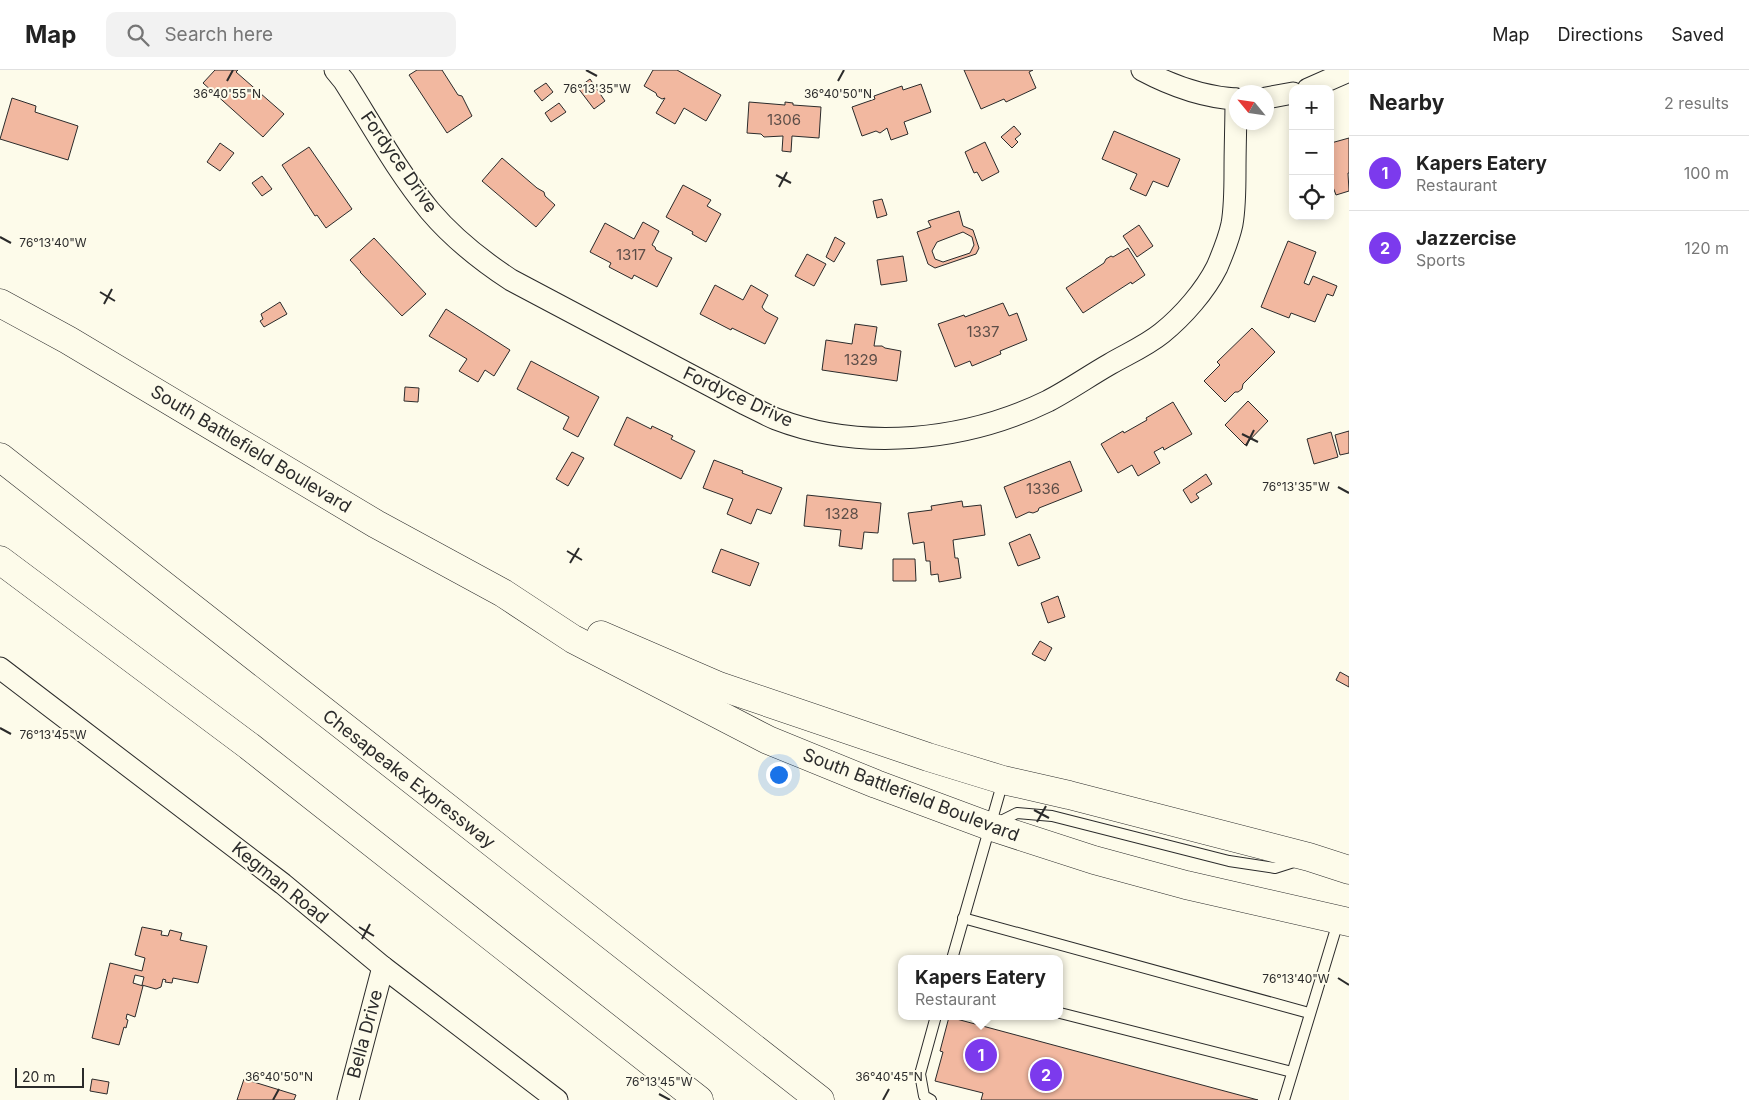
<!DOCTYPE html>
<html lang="en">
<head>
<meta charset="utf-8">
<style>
	body { margin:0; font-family:Inter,sans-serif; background:#f2f2f2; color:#222 }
	.controls { position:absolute; right:15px; top:15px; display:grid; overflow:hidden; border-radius:10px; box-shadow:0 2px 12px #0003 }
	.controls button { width:45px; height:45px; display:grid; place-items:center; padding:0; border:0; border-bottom:1px solid #e0e0e0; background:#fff; color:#222; font:25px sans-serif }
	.compass { position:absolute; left:1229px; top:15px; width:45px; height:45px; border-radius:50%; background:#fff; box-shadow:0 2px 12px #0003; rotate:299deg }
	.scale { position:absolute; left:15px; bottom:12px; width:69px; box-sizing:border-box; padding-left:5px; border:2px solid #2b2b2b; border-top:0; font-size:14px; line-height:18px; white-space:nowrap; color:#2b2b2b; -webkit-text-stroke:4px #fdfbea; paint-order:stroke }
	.you { position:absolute; left:778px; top:704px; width:18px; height:18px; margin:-12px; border:4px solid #fff; border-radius:50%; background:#1a73e8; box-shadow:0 0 0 8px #1a73e833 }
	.badge { display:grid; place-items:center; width:32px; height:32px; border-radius:50%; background:#7c3aed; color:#fff; font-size:16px; font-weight:700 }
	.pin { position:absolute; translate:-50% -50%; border:2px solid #fff; box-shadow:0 1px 5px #0006 }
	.popup { position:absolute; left:898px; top:885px; width:165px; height:65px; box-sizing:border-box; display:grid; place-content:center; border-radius:10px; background:#fff; filter:drop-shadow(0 1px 4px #0005); font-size:16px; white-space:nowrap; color:#767676 }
	.popup b { font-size:19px; color:#222 }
	.popup::after { content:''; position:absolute; left:50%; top:100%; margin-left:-10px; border:10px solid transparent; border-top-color:#fff }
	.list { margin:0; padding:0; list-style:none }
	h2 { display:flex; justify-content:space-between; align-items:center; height:65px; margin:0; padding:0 20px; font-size:21px }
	h2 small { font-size:16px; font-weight:400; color:#767676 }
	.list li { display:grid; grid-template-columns:32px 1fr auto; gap:15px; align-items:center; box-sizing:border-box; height:75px; padding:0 20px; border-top:1px solid #e0e0e0 }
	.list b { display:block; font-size:19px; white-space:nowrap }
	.list p { margin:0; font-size:16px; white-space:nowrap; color:#767676 }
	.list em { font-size:16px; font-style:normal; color:#767676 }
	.icon { flex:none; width:28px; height:28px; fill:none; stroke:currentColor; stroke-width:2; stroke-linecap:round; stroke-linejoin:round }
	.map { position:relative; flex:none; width:1349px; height:1030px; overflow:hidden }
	header { display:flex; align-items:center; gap:30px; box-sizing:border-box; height:70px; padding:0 25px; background:#fff; border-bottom:1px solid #e0e0e0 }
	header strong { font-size:24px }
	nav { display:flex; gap:28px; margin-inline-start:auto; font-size:18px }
	.search { width:350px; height:45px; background:#f2f2f2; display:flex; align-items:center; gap:12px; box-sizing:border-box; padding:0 18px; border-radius:10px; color:#767676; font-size:19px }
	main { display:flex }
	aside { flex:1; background:#fff }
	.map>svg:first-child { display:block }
	.building { fill:#f2b8a0; stroke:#2b2b2b; fill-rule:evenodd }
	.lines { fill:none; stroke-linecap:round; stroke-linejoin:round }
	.lane-casing { stroke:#2b2b2b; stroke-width:12 }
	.street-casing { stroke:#2b2b2b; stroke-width:23 }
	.primary-casing { stroke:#2b2b2b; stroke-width:29 }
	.highway-casing { stroke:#2b2b2b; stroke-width:29 }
	.lane { stroke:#fdfbea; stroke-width:10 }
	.street { stroke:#fdfbea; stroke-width:21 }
	.primary { stroke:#fdfbea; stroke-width:28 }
	.highway { stroke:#fdfbea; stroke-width:28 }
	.ticks { fill:none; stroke:#2b2b2b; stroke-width:2 }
	.labels { text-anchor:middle; stroke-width:4; stroke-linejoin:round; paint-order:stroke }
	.number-label { font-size:15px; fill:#5d4e48 }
	.street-label { font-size:18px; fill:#2b2b2b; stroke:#fdfbea }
	.ticks-label { font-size:12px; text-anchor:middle; fill:#2b2b2b; stroke:#fdfbea; stroke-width:4; stroke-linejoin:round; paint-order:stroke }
</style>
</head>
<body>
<header>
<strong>Map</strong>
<div class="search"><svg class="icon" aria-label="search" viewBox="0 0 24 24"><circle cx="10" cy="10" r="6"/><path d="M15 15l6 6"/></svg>Search here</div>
<nav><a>Map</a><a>Directions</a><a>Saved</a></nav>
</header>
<main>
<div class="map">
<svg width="1349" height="1030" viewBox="0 0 1349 1030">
	<rect width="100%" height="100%" fill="#fdfbea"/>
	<!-- building -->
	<g class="building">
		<polygon points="215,0 238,0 236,2 284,44 263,67 203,13"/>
		<polygon points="417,0 442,0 458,25 462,26 472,46 447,63 409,5"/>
		<polygon points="653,0 677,0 721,25 706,51 684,38 675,54 656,43 665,28 662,29 657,26 656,23 644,16"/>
		<polygon points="964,0 1033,0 1029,2 1036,18 1006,32 1004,29 981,39"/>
		<polygon points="590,9 605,31 594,39 578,18"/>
		<polygon points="546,13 553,22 542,31 534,21"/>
		<polygon points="921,14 931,42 904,52 908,64 891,70 887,58 880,63 876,61 862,66 852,37 875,29 874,26 902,16 903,20"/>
		<polygon points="12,28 36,36 35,42 78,56 68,90 0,69"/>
		<polygon points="749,32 785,35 785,32 793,33 793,35 821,37 819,68 792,66 791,82 782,81 783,66 764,67 761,64 747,63"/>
		<polygon points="559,33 566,42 551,52 545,43"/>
		<polygon points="1014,56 1021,64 1015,69 1018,72 1012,78 1001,67"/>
		<polygon points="1114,61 1180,89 1168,117 1153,111 1146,126 1130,119 1137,104 1102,89"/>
		<polygon points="1349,68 1349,103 1348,103 1349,121 1336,125 1330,109 1330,78 1333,77 1331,73"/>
		<polygon points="985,72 999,102 982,111 977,102 974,103 965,82"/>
		<polygon points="220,73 234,83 220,101 207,92"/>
		<polygon points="309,77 352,139 326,158 317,145 315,146 282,95"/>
		<polygon points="502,88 537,118 544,122 545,126 555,135 536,157 482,111"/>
		<polygon points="262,106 272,119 262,126 252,113"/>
		<polygon points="683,115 711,130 707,136 721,144 706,172 692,164 693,162 666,147"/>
		<polygon points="882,129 887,145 877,148 873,131"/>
		<path d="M 959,141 L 963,156 L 973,160 L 979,178 L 976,184 L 935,198 L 928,194 L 917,162 L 931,157 L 928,151 ZM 963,162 L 972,167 L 974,175 L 970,183 L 943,192 L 935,189 L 932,181 L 937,172 Z"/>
		<polygon points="643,152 659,161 652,175 655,177 656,180 672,188 657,217 634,205 632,209 609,197 611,193 590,182 605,153 634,169"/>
		<polygon points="1139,155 1153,176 1137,187 1123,166"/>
		<polygon points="835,167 845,173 834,192 826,187"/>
		<polygon points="374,168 426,224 402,246 360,202 361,202 350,190"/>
		<polygon points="1288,171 1316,182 1304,213 1309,215 1313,206 1337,216 1333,226 1327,224 1315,252 1291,243 1289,248 1261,237"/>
		<polygon points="1128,178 1145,205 1132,214 1131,212 1083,243 1066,218 1104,193 1106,189 1111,186 1113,187"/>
		<polygon points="807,184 826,194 814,216 795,206"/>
		<polygon points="903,186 907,211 881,215 877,190"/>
		<polygon points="715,215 743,230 751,215 768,225 762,237 765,241 778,248 765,274 732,258 731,260 700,244"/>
		<polygon points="280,232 287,244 264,257 260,251 263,249 261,244"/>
		<polygon points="1003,233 1009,246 1017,243 1027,270 1000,281 1001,284 972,296 970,291 955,297 938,254 964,245 965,247"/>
		<polygon points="446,239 510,280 494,306 485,300 478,312 459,301 467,289 429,266"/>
		<polygon points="855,254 877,257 874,276 882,276 885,278 901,281 897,311 822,300 826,270 852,274"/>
		<polygon points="1252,258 1275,282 1243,314 1242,319 1238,322 1235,322 1225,332 1204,311 1220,295 1217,292"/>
		<polygon points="531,291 599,327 578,367 563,359 569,347 517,319"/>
		<polygon points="405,317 419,318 418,332 404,331"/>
		<polygon points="1248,331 1268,351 1245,375 1225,355"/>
		<polygon points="1173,332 1192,364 1164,380 1163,377 1154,382 1160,393 1138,406 1132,395 1118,403 1101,374 1123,361 1124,363 1147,350 1146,348"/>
		<polygon points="627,347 651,359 652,356 673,366 671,369 695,381 681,409 614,375"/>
		<polygon points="1349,361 1349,383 1340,385 1335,365"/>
		<polygon points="1331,362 1338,387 1314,394 1307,369"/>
		<polygon points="572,382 584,388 568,416 556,409"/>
		<polygon points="714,390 743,401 742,403 782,418 771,444 757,439 751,454 727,444 733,429 703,418"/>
		<polygon points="1070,391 1082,421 1039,438 1038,441 1033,443 1029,442 1016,448 1004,417"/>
		<polygon points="1206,404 1212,414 1196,424 1199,428 1191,433 1183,420"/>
		<polygon points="807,425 881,433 878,463 864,462 862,479 839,476 841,460 804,456"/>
		<polygon points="962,431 963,437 981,435 985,465 953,470 955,488 958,488 961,508 939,512 938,504 931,505 930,491 926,491 924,472 913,474 908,443 932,440 931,436"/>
		<polygon points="1030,464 1040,488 1018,496 1009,473"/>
		<polygon points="721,479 759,493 750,516 712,502"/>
		<polygon points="893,489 915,489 916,511 893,511"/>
		<polygon points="1058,526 1065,547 1048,553 1041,533"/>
		<polygon points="1040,571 1052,578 1045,591 1032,584"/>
		<polygon points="1340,602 1349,607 1349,617 1336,610"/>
		<polygon points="142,857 162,861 161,865 168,866 170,860 182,863 180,870 207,876 198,913 173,908 172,913 165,912 166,910 163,909 161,917 156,919 142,915 144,907 135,905 133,913 143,916 135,947 127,944 126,949 128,950 126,958 124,957 119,975 92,968 110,893 142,901 145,888 135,885"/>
		<polygon points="949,947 1258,1030 981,1030 983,1023 935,1011 943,982 940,981"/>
		<polygon points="92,1009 109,1012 107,1024 90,1021"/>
		<polygon points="244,1009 296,1025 294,1030 237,1030"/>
	</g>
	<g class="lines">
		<defs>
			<g id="lane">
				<polyline points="995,754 1017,743 1052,746 1229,791 1275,798 1297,791"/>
				<polyline points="963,848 1309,943"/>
				<polyline points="952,889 1003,711"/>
				<polyline points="1060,943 1292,1002"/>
				<polyline points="931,1030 924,1026 920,1004 936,946"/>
				<polyline points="1284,1030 1338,852"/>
			</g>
			<g id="street">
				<path d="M 335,0 L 344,11 C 372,55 397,101 430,141 C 453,168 482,191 511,210 L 745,334 C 756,339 766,345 776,349 C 862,382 966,371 1048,331 C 1069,320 1089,306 1110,294 C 1127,284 1146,276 1162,263 C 1183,246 1205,221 1217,197 C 1223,183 1229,168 1232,154 C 1235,137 1235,119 1235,101 C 1235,77 1236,53 1236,29"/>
				<path d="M 1142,0 C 1172,16 1202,27 1236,29"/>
				<polyline points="1308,19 1349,1"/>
				<polyline points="1266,28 1293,23"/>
				<polyline points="0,598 283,814 383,897 557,1030"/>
				<polyline points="348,1030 383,897"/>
			</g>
			<g id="primary">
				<polyline points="0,233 68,270 376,454 503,523 573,569 768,670 876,714 989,756 1094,790 1186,815 1349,852"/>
				<polyline points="601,565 719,616 928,687 1003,710 1069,725 1309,787 1349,800"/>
			</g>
			<g id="highway">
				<polyline points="0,387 820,1030"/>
				<polyline points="0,490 249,676 699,1030"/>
			</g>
		</defs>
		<!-- lane casing -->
		<use href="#lane" class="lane-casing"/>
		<!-- street casing -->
		<use href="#street" class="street-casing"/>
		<!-- primary casing -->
		<use href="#primary" class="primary-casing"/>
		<!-- highway casing -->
		<use href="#highway" class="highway-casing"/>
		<!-- lane -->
		<use href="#lane" class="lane"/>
		<!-- street -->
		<use href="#street" class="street"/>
		<!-- primary -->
		<use href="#primary" class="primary"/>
		<!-- highway -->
		<use href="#highway" class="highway"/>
	</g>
	<!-- ticks -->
	<path class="ticks" d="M 586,0 L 597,6M 227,11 L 233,0M 838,11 L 844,0M 776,105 L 791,113M 779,117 L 787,102M 0,167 L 11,173M 100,222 L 115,231M 104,234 L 112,219M 1242,364 L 1258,372M 1246,376 L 1254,360M 1338,417 L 1349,423M 567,481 L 582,490M 570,493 L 579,478M 0,658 L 11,664M 1034,740 L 1049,748M 1037,752 L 1046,736M 359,857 L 374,866M 362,869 L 370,854M 1338,908 L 1349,915M 659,1024 L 670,1030M 273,1030 L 279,1019M 883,1030 L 889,1019"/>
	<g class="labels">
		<!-- number labels -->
		<g class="number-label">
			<text x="784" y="55">1306</text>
			<text x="631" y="190">1317</text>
			<text x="983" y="267">1337</text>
			<text x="861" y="295">1329</text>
			<text x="1043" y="424">1336</text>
			<text x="842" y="449">1328</text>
		</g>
		<!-- street labels -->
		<g class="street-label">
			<text transform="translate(399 92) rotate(55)" y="6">Fordyce Drive</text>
			<text transform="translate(738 327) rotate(25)" y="6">Fordyce Drive</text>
			<text transform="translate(251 379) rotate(31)" y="6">South Battlefield Boulevard</text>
			<text transform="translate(409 709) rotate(38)" y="6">Chesapeake Expressway</text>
			<text transform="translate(911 725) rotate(21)" y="6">South Battlefield Boulevard</text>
			<text transform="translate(280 813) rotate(39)" y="6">Kegman Road</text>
			<text transform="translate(365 964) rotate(-75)" y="6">Bella Drive</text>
		</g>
	</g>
	<g class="ticks-label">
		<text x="597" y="23">76°13'35"W</text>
		<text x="227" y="28">36°40'55"N</text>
		<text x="838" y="28">36°40'50"N</text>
		<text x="53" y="177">76°13'40"W</text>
		<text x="1296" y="421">76°13'35"W</text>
		<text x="53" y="669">76°13'45"W</text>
		<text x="1296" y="913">76°13'40"W</text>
		<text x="279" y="1011">36°40'50"N</text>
		<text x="889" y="1011">36°40'45"N</text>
		<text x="659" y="1016">76°13'45"W</text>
	</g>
</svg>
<div class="controls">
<button>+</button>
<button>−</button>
<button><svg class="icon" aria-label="locate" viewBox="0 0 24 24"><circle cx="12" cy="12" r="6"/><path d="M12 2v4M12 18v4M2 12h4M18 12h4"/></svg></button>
</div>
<svg class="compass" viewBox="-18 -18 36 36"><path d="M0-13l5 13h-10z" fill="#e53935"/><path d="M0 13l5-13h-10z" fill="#767676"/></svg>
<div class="scale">20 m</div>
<div class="you"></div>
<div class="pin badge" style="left:981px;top:985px">1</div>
<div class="popup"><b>Kapers Eatery</b>Restaurant</div>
<div class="pin badge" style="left:1046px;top:1005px">2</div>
</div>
<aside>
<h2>Nearby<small>2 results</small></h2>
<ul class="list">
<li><span class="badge">1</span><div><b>Kapers Eatery</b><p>Restaurant</p></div><em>100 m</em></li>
<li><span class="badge">2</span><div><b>Jazzercise</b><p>Sports</p></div><em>120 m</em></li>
</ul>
</aside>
</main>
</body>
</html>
